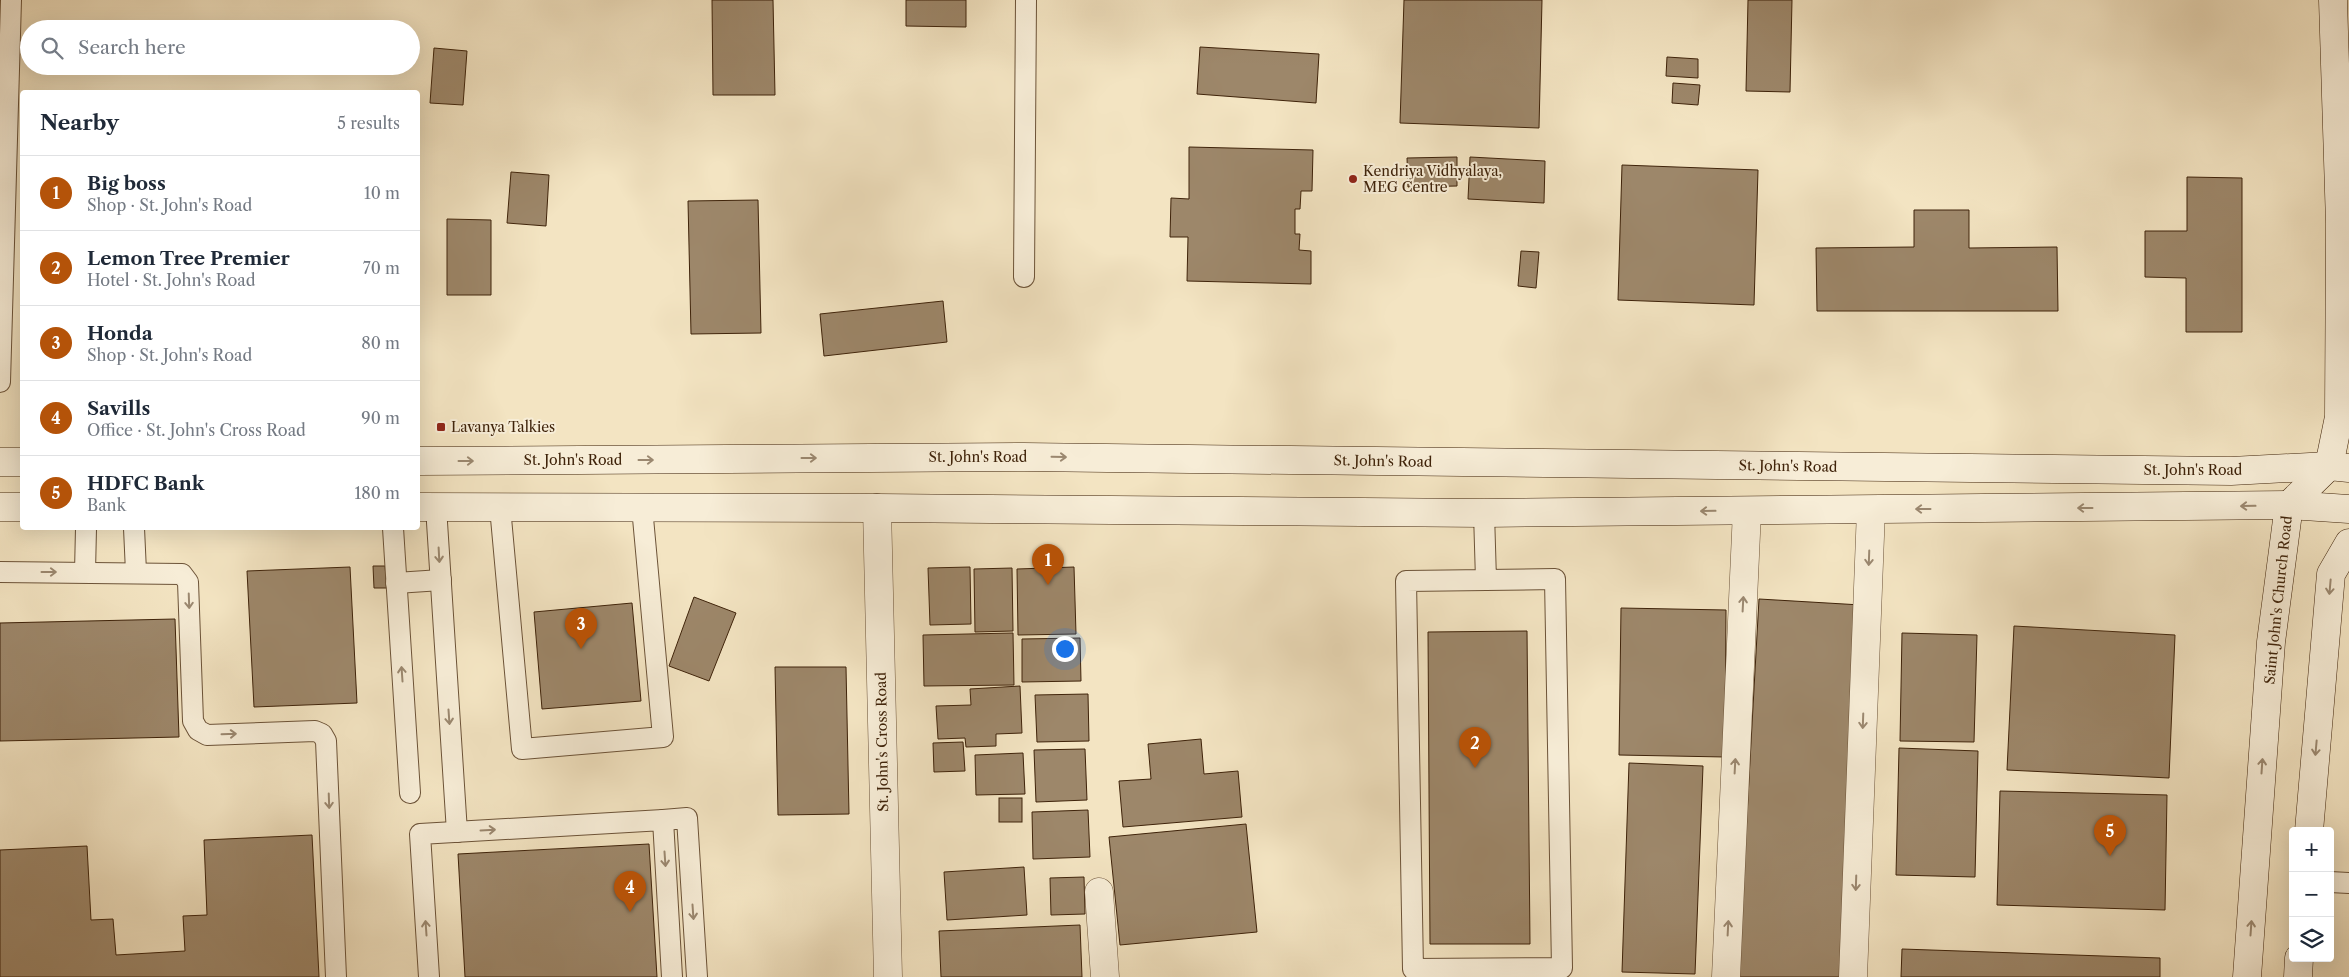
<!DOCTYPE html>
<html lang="en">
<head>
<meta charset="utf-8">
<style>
	body { margin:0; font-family:"Libre Caslon Text",serif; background:#f6f6f7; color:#1f2937 }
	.controls { position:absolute; right:15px; bottom:15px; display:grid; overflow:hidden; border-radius:5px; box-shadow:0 5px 20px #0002 }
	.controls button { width:45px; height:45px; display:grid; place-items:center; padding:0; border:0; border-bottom:1px solid #e0e1e3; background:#fff; color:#1f2937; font:25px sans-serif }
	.you { position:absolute; left:1064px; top:648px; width:18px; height:18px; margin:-12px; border:4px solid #fff; border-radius:50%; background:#1a73e8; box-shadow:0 0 0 8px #1a73e833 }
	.badge { display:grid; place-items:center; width:32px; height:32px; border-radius:50%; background:#b45309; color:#fff; font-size:16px; font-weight:700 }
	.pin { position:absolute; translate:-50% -41px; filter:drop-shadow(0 1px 2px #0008) }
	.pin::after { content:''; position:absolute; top:26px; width:18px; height:15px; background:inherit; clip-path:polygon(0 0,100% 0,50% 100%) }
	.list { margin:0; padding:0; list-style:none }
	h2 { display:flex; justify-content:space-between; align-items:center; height:65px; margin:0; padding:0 20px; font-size:21px }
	h2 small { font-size:16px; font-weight:400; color:#747a83 }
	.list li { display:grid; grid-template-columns:32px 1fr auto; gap:15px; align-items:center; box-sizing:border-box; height:75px; padding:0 20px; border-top:1px solid #e0e1e3 }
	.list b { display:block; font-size:19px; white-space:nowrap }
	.list p { margin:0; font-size:16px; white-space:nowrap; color:#747a83 }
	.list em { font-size:16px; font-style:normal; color:#747a83 }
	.icon { flex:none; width:28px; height:28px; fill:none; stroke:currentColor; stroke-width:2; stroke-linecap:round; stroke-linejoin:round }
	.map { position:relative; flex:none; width:2349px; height:977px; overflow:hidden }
	.search { position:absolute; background:#fff; box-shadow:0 5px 20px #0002; left:20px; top:20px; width:400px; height:55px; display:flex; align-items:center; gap:12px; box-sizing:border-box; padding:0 18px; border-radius:28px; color:#747a83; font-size:19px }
	.panel { position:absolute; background:#fff; box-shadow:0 5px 20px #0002; left:20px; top:90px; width:400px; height:440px; border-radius:5px }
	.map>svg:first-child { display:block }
	.building { fill:#9d876a; stroke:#3f230a }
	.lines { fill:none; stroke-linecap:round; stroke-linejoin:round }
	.lane-casing { stroke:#6c5338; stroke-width:22 }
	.street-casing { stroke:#6c5338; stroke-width:29 }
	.secondary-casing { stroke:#3f230a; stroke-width:29 }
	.lane { stroke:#f7edd7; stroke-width:20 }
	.street { stroke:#f7edd7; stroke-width:28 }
	.secondary { stroke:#f7edd7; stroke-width:28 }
	.oneway { stroke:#9b8870 }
	.poi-dot { fill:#8f2418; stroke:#f7edd7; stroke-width:2 }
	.labels { text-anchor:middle; stroke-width:4; stroke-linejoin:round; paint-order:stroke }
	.poi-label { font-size:14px; fill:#3f230a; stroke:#f7edd7; text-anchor:start }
	.street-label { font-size:14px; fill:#3f230a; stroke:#f7edd7 }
</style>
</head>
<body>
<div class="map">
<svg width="2349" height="977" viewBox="0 0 2349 977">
	<rect width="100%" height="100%" fill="#f3e4c2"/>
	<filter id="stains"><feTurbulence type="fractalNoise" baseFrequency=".004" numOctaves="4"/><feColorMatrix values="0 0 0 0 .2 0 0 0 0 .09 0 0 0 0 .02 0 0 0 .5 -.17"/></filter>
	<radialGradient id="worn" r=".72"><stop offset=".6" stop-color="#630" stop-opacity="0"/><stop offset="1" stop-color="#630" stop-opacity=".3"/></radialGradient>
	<!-- building -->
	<g class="building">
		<polygon points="712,0 773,0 775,95 713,95"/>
		<polygon points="906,0 966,0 966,27 906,26"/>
		<polygon points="1404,0 1542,0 1539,128 1400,123"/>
		<polygon points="1748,0 1792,0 1790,92 1746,91"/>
		<polygon points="52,25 89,29 51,29"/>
		<polygon points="1200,47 1319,54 1316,103 1197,94"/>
		<polygon points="434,48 467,51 463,105 430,103"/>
		<polygon points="1667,57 1698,59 1698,78 1666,76"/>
		<polygon points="149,66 201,66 200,71"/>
		<polygon points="1673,83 1700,85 1698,105 1672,103"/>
		<polygon points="1189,147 1313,150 1312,191 1301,191 1300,209 1295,209 1295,234 1300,234 1299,250 1311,251 1311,284 1187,281 1188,237 1170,237 1171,198 1189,199"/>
		<polygon points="1457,157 1457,186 1408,187 1407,158"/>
		<polygon points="1470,157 1545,161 1544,203 1468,199"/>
		<polygon points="1622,165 1758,170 1754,305 1618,300"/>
		<polygon points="511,172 549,175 546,226 507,223"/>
		<polygon points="2187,177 2242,178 2242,332 2186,332 2186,278 2145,277 2145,231 2187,231"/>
		<polygon points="758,200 761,333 691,334 688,201"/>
		<polygon points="1914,210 1969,210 1969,248 2057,247 2058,311 1817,311 1816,248 1914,247"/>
		<polygon points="447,219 491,220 491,295 447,295"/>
		<polygon points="1521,251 1539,252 1536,288 1518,286"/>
		<polygon points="943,301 947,342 824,356 820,314"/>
		<polygon points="373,566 385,566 387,588 374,588"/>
		<polygon points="350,567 357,703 254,707 247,571"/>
		<polygon points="970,567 971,624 930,625 928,568"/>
		<polygon points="1074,567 1076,634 1018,635 1017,569"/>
		<polygon points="1012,568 1013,631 975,632 974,569"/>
		<polygon points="694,597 736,613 709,681 669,666"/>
		<polygon points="1759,599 1861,605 1840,977 1738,977"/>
		<polygon points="632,603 641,701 542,709 534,612"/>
		<polygon points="1621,608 1726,610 1725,757 1619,755"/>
		<polygon points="175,619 179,737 0,741 0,623"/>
		<polygon points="2014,626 2175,635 2169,778 2007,770"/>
		<polygon points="1527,631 1530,944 1430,944 1428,632"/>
		<polygon points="1013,633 1014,685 924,686 923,635"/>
		<polygon points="1902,633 1977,635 1974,742 1900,741"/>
		<polygon points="1080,638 1081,681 1022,682 1022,639"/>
		<polygon points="775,667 846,667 849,814 778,815"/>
		<polygon points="1020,686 1022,733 996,734 996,746 966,747 965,738 938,739 936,706 971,705 970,689"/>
		<polygon points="1088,694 1089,741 1037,742 1035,695"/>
		<polygon points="1201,739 1204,774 1238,771 1242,817 1123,827 1119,781 1151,779 1148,744"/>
		<polygon points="963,742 965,771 934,772 933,743"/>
		<polygon points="1899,748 1978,751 1975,877 1896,875"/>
		<polygon points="1085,749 1087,800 1036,802 1034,750"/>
		<polygon points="1023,753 1025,794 976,795 975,755"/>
		<polygon points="1629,763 1703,766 1695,974 1622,972"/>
		<polygon points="2000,791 2167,795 2165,910 1997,905"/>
		<rect x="999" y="798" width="23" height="24"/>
		<polygon points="1088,810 1090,857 1033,859 1032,812"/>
		<polygon points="1246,824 1257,932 1120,945 1109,837"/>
		<polygon points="312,835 319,977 0,977 0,850 87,846 91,920 113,919 116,955 185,951 183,916 207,915 204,840"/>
		<polygon points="649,844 657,977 465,977 458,854"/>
		<polygon points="1024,867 1027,915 947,920 944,872"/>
		<polygon points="1084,877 1085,914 1051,915 1050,878"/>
		<polygon points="1080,925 1082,977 941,977 939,931"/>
		<polygon points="1902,949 2160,958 2160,977 1901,977"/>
	</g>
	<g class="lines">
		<defs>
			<g id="lane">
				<polyline points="1024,277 1026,0"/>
				<polyline points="0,382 11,0"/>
				<polyline points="436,507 457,832"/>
				<polyline points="500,507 522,749 663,737 642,507"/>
				<polyline points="1484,513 1486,580 1406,581 1413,969 1562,968 1555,579 1486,580"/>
				<polyline points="134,528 136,572"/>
				<polyline points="393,528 410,793"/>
				<polyline points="0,572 182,574 188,582 193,721 198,730 207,735 315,731 322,734 326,741 336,977"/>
				<polyline points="85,572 86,528"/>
				<polyline points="396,583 441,580"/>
				<polyline points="663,820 687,818 697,977"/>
				<polyline points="2330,882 2349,883"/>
				<polyline points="429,977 420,834 663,820 672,977"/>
			</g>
			<g id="street">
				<polyline points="877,508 888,977"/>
				<polyline points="1099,892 1105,977"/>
				<polyline points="1726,977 1747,511"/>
				<polyline points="1853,977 1871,510"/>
			</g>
			<g id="secondary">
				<polyline points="418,461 1024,457 2231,471 2329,466 2349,468"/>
				<polyline points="0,462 22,462"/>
				<polyline points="0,507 22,507"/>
				<polyline points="418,507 877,508 1484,513 2289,505 2349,509"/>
				<polyline points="2309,831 2331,574 2349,543"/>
				<polyline points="2247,977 2271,642 2289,505 2329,466 2339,417 2340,223 2333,0"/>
				<polyline points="2298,977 2299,958"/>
			</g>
		</defs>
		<!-- lane casing -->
		<use href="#lane" class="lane-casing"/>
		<!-- street casing -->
		<use href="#street" class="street-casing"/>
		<!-- secondary casing -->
		<use href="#secondary" class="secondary-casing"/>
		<!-- lane -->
		<use href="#lane" class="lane"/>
		<!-- street -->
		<use href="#street" class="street"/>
		<!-- secondary -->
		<use href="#secondary" class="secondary"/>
	</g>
	<!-- one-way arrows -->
	<defs><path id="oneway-shaft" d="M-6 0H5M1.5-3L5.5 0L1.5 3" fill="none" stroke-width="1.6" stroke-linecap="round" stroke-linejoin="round" transform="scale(1.25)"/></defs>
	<g class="oneway">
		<use href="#oneway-shaft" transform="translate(1059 457) rotate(1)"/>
		<use href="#oneway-shaft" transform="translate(809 458)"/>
		<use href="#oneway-shaft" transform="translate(646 460)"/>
		<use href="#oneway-shaft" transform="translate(466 461)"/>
		<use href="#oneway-shaft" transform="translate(2248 506) rotate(179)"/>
		<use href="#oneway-shaft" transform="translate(2085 508) rotate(180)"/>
		<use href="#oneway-shaft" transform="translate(1923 509) rotate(180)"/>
		<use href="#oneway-shaft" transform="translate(1708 511) rotate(179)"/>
		<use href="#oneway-shaft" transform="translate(439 555) rotate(87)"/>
		<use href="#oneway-shaft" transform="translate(1869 558) rotate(92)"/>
		<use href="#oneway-shaft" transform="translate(49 572)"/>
		<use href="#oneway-shaft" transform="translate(2330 587) rotate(95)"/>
		<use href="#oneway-shaft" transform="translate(189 601) rotate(88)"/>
		<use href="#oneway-shaft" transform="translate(1743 604) rotate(-87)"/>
		<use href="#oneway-shaft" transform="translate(402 674) rotate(-94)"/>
		<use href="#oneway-shaft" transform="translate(449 717) rotate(86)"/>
		<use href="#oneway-shaft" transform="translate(1863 721) rotate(92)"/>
		<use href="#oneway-shaft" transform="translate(229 734) rotate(-2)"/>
		<use href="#oneway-shaft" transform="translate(2316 748) rotate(95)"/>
		<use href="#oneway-shaft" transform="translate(1735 766) rotate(-87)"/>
		<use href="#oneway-shaft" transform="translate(2262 766) rotate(-86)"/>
		<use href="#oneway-shaft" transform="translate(329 801) rotate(88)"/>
		<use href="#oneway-shaft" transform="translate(488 830) rotate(-3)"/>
		<use href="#oneway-shaft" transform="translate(665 859) rotate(86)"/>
		<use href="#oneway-shaft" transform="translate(1856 883) rotate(92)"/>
		<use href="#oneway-shaft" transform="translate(693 912) rotate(86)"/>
		<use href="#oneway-shaft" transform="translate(426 928) rotate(-94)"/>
		<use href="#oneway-shaft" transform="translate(1728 928) rotate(-87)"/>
		<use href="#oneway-shaft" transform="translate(2251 928) rotate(-86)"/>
	</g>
	<!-- markers -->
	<g class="poi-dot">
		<circle cx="1353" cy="179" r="5"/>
		<rect x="436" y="422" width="10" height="10" rx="2.5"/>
	</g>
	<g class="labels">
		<!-- poi labels -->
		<g class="poi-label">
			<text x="1363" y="176">Kendriya Vidhyalaya,<tspan x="1363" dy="16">MEG Centre</tspan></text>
			<text x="451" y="432">Lavanya Talkies</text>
		</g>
		<!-- street labels -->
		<g class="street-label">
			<text x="978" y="462">St. John's Road</text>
			<text x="573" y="465">St. John's Road</text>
			<text transform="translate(1383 461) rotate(1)" y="5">St. John's Road</text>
			<text transform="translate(1788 466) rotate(1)" y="5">St. John's Road</text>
			<text x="2193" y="475">St. John's Road</text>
			<text transform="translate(2278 600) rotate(-84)" y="5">Saint John's Church Road</text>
			<text transform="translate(882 742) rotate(-91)" y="5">St. John's Cross Road</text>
		</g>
	</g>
	<rect width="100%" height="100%" filter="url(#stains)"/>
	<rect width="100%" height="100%" fill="url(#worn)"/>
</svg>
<div class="controls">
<button>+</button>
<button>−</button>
<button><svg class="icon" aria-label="layers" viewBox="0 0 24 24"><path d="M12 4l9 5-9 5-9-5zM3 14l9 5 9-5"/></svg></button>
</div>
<div class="you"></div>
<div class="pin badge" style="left:1048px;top:585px">1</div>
<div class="pin badge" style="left:1475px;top:768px">2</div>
<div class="pin badge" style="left:581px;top:649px">3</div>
<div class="pin badge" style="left:630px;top:912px">4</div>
<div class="pin badge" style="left:2110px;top:856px">5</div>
<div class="search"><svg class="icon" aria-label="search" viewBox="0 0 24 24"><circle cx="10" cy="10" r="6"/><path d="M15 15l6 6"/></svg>Search here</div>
<section class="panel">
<h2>Nearby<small>5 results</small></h2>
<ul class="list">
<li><span class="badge">1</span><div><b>Big boss</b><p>Shop · St. John's Road</p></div><em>10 m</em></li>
<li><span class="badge">2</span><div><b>Lemon Tree Premier</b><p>Hotel · St. John's Road</p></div><em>70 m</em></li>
<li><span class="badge">3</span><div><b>Honda</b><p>Shop · St. John's Road</p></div><em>80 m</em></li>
<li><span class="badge">4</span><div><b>Savills</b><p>Office · St. John's Cross Road</p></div><em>90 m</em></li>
<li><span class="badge">5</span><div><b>HDFC Bank</b><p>Bank</p></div><em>180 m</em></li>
</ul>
</section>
</div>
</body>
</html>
